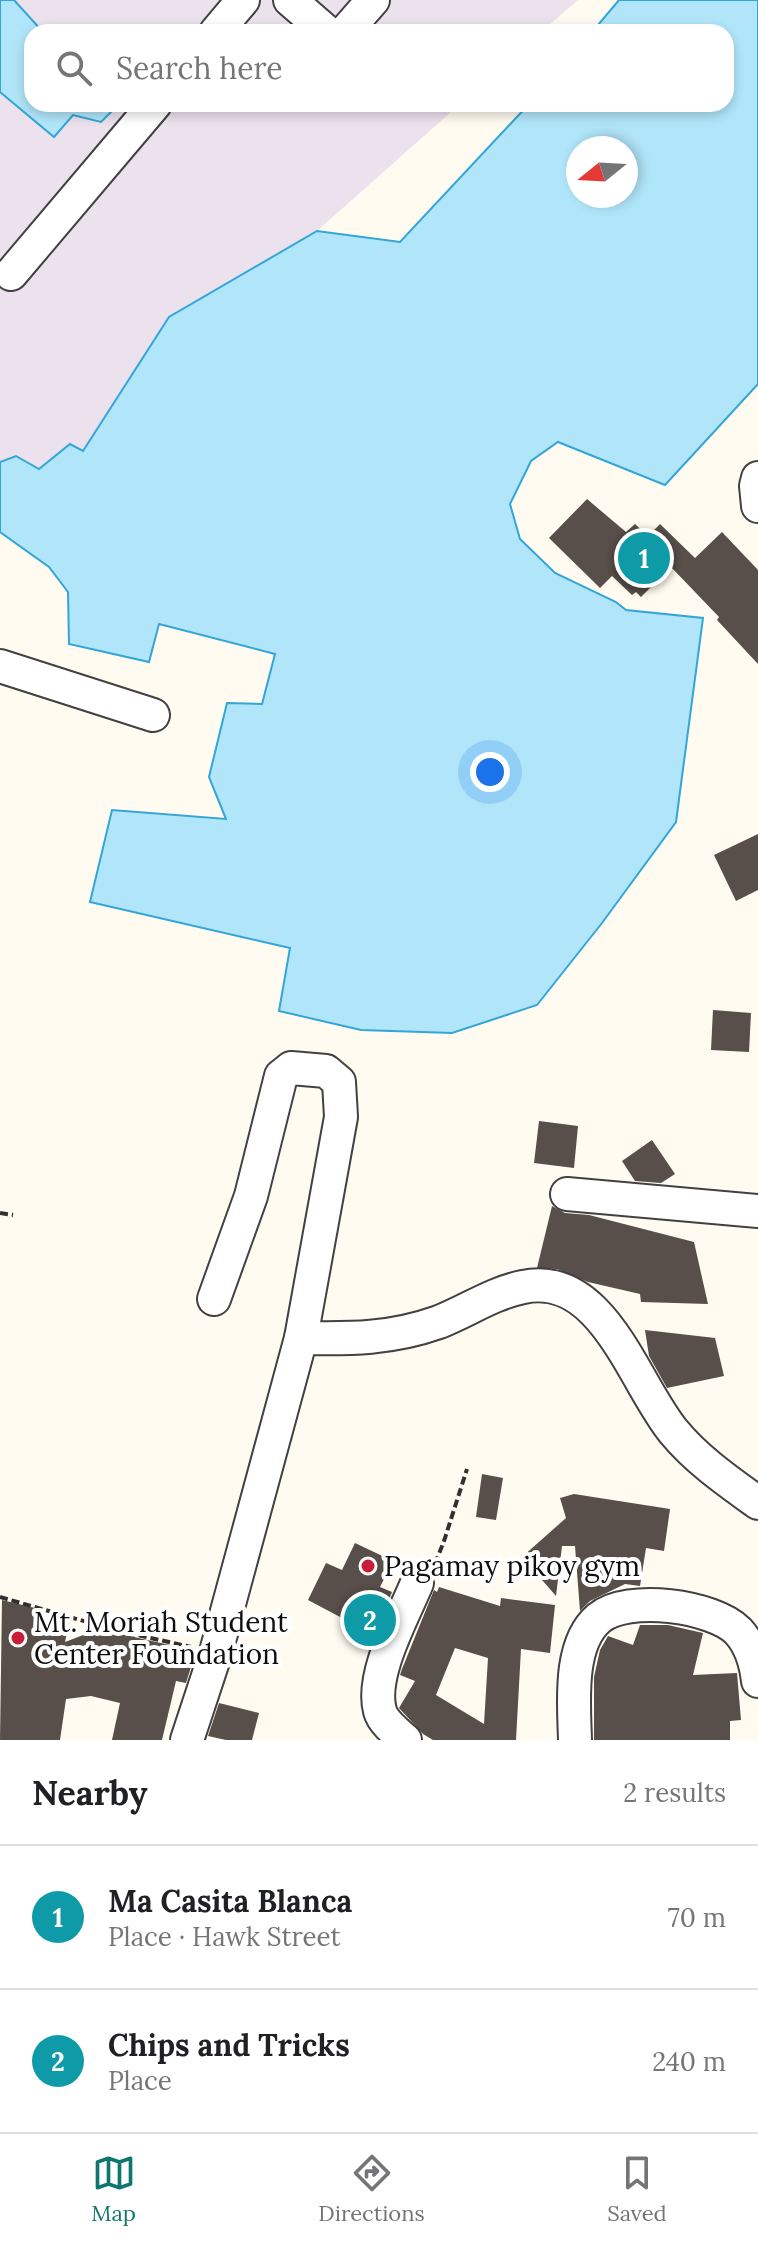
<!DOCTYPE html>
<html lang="en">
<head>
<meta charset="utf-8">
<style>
	body { margin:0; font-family:Lora,serif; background:#f6f6f6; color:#202124 }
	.compass { position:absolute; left:566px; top:136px; width:72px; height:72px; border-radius:50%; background:#fff; box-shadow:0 4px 12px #0003; rotate:252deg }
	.you { position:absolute; left:490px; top:772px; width:28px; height:28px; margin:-20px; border:6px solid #fff; border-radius:50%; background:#1a73e8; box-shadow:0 0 0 12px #1a73e833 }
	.badge { display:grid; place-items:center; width:52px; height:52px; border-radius:50%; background:#0f766e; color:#fff; font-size:26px; font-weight:700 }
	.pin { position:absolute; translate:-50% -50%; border:4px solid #fff; box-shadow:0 2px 8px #0006 }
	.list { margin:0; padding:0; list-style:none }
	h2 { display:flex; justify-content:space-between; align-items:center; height:104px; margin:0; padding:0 32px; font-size:34px }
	h2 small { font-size:26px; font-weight:400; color:#757577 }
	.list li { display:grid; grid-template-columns:52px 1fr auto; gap:24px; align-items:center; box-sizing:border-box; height:144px; padding:0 32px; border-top:2px solid #e0e0e0 }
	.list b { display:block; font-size:30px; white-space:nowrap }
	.list p { margin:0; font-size:26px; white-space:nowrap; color:#757577 }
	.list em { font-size:26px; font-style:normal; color:#757577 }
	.icon { flex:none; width:44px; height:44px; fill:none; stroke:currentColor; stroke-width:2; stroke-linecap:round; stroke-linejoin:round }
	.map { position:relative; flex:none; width:758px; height:1740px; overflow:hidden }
	.search { position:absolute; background:#fff; box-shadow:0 4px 12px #0003; left:24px; right:24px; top:24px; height:88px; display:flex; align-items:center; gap:20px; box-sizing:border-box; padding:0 28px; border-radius:24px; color:#757577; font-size:30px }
	.sheet { height:392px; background:#fff }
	nav { display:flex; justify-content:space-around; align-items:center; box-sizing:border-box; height:112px; border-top:2px solid #e0e0e0; background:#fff; font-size:22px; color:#757577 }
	nav a { display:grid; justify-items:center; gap:4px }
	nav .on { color:#0f766e }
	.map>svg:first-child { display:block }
	.industrial { fill:#ebe2ee }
	.water { fill:#b1e6fa; stroke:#33a5d6; stroke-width:2; fill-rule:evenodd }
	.building { fill:#584e4a; fill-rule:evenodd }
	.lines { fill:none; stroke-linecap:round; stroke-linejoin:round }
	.minor-casing { stroke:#414141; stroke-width:36 }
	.path { stroke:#303030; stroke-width:4; stroke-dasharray:8 4; stroke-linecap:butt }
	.minor { stroke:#fff; stroke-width:32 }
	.poi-dot { fill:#c81d36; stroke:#fff; stroke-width:3 }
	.labels { text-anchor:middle; stroke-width:8; stroke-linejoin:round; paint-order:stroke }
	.poi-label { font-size:28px; fill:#0e0e0e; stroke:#fff; text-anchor:start }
</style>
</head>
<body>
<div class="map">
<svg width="758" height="1740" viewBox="0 0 758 1740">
	<rect width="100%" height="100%" fill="#fffbf0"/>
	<!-- industrial -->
	<polygon class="industrial" points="0,0 578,0 541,32 32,32 32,104 460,104 317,231 169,317 83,452 70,445 39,469 16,457 0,462"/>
	<!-- water -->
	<g class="water">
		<polygon points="0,0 14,0 43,32 32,32 32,104 107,104 113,110 101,122 73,115 54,137 0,92"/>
		<path d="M 619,0 L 758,0 L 758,384 L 665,485 L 558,442 L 531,461 L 510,504 L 520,539 L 555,573 L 616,602 L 626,610 L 703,618 L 676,822 L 602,923 L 537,1005 L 452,1033 L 361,1030 L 279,1011 L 290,948 L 90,902 L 112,810 L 226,819 L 209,777 L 227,703 L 262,704 L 275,654 L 159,624 L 149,662 L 69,644 L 68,592 L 49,567 L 0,532 L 0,462 L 16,456 L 39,469 L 70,444 L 83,451 L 169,317 L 317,231 L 400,242 L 529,104 L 726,104 L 726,32 L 592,32 ZM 626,148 L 626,196 L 578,196 L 578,148 Z"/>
	</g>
	<!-- building -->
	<g class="building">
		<polygon points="587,499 626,532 635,524 648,536 660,524 695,558 722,532 758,570 758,664 717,620 719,617 671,567 641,597 636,592 632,595 612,576 600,588 549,538"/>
		<polygon points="758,834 758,890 736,901 714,855"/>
		<polygon points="713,1010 751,1013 749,1052 711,1050"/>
		<polygon points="539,1121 578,1126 574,1168 534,1163"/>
		<polygon points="652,1140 675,1174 661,1183 635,1181 622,1161"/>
		<polygon points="552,1206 565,1213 589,1215 694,1242 708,1304 641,1302 640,1294 588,1282 557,1269 537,1268"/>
		<polygon points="645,1330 715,1338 724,1376 667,1388 649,1356"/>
		<polygon points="482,1474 503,1478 496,1520 476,1517"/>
		<polygon points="574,1494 670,1509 664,1551 646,1548 640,1586 625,1584 590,1601 580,1611 575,1546 562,1546 556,1596 522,1557 566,1518 560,1498"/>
		<polygon points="355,1543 393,1561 380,1587 392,1592 374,1635 308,1600 326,1563 342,1570"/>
		<path d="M 439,1587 L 500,1606 L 501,1598 L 555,1605 L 550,1653 L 521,1649 L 516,1740 L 433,1740 L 423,1734 L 399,1708 L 415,1681 L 400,1675 L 402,1669 L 434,1590 L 437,1592 ZM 455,1648 L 488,1658 L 484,1724 L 436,1695 Z"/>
		<polygon points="2,1600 39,1609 38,1617 69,1623 65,1642 99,1629 196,1651 186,1683 176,1681 162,1740 112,1740 120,1703 91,1696 66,1699 60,1740 0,1740"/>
		<polygon points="640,1625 668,1625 703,1633 693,1675 737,1673 741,1720 730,1721 730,1740 594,1740 594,1677 600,1650 608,1636 633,1645"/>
		<polygon points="219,1703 259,1713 252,1740 226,1740 208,1736"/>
	</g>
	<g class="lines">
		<defs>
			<g id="minor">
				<polyline points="290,0 327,32"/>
				<polyline points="216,32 243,0"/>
				<polyline points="345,32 373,0"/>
				<polyline points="11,274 155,104"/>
				<polyline points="758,478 756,486 758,506"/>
				<polyline points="0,666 153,715"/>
				<polyline points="567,1194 758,1211"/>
				<path d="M 301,1338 C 351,1339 391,1339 439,1322 C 467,1311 493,1293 523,1287 C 603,1270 634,1384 674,1432 C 697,1460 729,1482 758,1503"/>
				<polyline points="187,1740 216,1652 301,1338 341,1117 339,1082 326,1071 291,1068 281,1076 251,1196 214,1299"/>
				<path d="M 405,1740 C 397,1733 383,1722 380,1711 C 370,1675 403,1617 417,1583"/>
				<path d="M 575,1740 C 574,1704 568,1644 599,1618 C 628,1594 713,1606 738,1631 C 751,1645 756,1663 758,1681"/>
			</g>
		</defs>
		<!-- minor casing -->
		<use href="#minor" class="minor-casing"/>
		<!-- path -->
		<g class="path">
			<polyline points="0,1213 13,1215"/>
			<polyline points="435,1564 444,1541 467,1469"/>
			<polyline points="0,1597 115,1630 191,1647"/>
		</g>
		<!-- minor -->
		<use href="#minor" class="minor"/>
	</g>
	<!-- markers -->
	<g class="poi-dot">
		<circle cx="368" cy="1566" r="8"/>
		<circle cx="18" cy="1638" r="8"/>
	</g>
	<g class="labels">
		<!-- poi labels -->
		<g class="poi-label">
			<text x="384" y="1576">Pagamay pikoy gym</text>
			<text x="34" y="1632">Mt. Moriah Student<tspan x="34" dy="32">Center Foundation</tspan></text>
		</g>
	</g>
</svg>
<svg class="compass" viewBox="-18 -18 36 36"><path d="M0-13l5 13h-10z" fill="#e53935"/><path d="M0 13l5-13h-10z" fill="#757577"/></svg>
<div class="you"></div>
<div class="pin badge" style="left:644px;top:558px;background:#0f9aa8">1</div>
<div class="pin badge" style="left:370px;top:1620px;background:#0f9aa8">2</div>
<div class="search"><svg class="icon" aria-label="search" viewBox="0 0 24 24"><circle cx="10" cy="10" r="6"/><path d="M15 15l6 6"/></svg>Search here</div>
</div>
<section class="sheet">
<h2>Nearby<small>2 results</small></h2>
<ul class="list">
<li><span class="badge" style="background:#0f9aa8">1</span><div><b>Ma Casita Blanca</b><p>Place · Hawk Street</p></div><em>70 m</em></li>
<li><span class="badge" style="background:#0f9aa8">2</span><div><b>Chips and Tricks</b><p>Place</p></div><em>240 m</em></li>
</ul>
</section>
<nav>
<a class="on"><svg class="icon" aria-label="map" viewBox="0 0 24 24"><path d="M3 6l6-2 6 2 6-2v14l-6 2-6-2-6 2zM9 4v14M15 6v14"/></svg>Map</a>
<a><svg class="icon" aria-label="directions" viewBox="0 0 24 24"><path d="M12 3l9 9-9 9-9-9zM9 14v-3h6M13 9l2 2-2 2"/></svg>Directions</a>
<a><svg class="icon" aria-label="saved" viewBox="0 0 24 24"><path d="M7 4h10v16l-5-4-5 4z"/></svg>Saved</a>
</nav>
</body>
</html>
